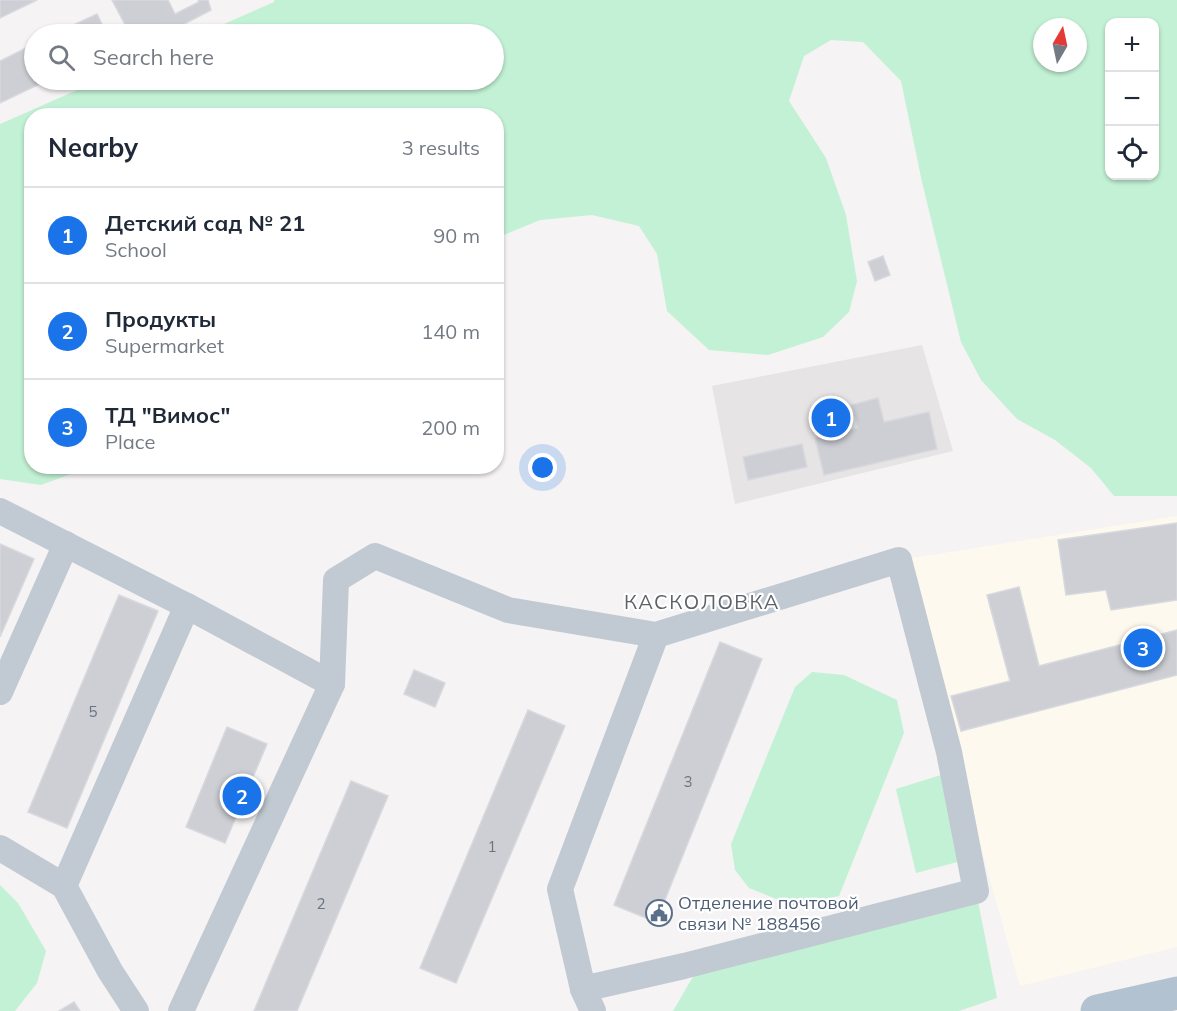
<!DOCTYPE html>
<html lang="en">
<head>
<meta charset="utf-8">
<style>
	body { margin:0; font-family:Mulish,sans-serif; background:#f2f2f3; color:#1f2937 }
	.controls { position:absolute; right:18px; top:18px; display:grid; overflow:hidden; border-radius:12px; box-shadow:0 2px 4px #0004 }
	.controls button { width:54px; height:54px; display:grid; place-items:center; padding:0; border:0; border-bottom:2px solid #e0e1e3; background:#fff; color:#1f2937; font:30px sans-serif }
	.compass { position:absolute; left:1033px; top:18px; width:54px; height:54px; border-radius:50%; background:#fff; box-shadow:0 2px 4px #0004; rotate:9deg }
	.you { position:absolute; left:543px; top:468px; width:21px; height:21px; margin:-15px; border:4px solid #fff; border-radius:50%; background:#1a73e8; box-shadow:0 0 0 9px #1a73e833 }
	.badge { display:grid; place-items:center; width:39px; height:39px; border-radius:50%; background:#1a73e8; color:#fff; font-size:20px; font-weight:700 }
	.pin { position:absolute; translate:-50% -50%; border:3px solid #fff; box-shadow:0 2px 6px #0006 }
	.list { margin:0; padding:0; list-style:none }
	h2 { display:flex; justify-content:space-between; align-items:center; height:78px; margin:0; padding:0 24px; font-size:26px }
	h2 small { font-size:20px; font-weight:400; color:#747a83 }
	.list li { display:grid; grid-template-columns:39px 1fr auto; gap:18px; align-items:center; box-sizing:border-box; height:96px; padding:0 24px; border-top:2px solid #e0e1e3 }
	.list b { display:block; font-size:22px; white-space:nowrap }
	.list p { margin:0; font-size:20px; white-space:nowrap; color:#747a83 }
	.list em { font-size:20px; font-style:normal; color:#747a83 }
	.icon { flex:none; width:33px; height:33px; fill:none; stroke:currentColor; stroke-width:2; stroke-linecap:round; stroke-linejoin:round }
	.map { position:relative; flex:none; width:1177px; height:1011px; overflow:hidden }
	.search { position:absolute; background:#fff; box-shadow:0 2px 4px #0004; left:24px; top:24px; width:480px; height:66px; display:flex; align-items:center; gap:15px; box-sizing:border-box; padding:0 21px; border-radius:33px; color:#747a83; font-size:22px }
	.panel { position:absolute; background:#fff; box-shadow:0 2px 4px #0004; left:24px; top:108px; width:480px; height:366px; border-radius:24px }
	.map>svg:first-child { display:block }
	.commercial { fill:#fdf9ef }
	.education { fill:#e6e4e5 }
	.green { fill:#c3f1d5; fill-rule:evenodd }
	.building { fill:#cdcfd5; stroke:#d7d9de; stroke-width:1.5 }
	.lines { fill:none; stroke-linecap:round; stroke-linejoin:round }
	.minor { stroke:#c1cad2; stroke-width:26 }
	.major { stroke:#b3c2d1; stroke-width:33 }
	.labels { text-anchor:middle; stroke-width:4.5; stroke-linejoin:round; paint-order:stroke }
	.number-label { font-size:15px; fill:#6b747e }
	.service-label { font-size:18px; fill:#4e5e75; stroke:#fff; text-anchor:start }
	.neighbourhood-label { font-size:20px; letter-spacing:1.5px; fill:#5f6368; stroke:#fff }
</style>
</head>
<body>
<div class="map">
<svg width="1177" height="1011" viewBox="0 0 1177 1011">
	<rect width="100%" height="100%" fill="#f5f3f3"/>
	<!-- commercial -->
	<polygon class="commercial" points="1177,516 1177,947 1020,986 899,560"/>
	<!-- education -->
	<polygon class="education" points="922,345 953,451 735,504 712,386"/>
	<!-- green -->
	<g class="green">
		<path d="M 274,0 L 1177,0 L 1177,496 L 1114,496 L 1091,468 L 1055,440 L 1017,419 L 981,380 L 961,342 L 922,182 L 901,81 L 863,42 L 831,40 L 804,56 L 789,101 L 826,158 L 846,215 L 857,281 L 849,312 L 823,337 L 768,355 L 709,350 L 667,311 L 657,254 L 639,226 L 592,215 L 540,220 L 499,237 L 497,242 L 496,116 L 32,116 L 32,466 L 90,467 L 41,485 L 0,479 L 0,124 L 100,80 L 494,80 L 494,34 L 201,34 L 274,2 ZM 1110,22 L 1154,22 L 1154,176 L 1110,176 ZM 1042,27 L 1078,27 L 1078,63 L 1042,63 Z"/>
		<polygon points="812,672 844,675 897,700 904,733 839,896 794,906 749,888 735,870 731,844 795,687"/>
		<polygon points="941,775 961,861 916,873 896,789"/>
		<polygon points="0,885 18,903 46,951 37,983 15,1011 0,1011"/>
		<polygon points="976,891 997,998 959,1011 673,1011 694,975"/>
	</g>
	<!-- building -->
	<g class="building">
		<polygon points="0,0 37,0 0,18"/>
		<polygon points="112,0 168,0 175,14 199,2 198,0 208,0 211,10 171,31 168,24 148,34 130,34"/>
		<polygon points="97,14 107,34 54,34"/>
		<polygon points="34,44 34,80 48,80 0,103 0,61"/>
		<polygon points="883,256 890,275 875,281 868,262"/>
		<polygon points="878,398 884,422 929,412 937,449 824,475 815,438 858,428 851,405"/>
		<polygon points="802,444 807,467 748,480 743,457"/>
		<polygon points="1177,523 1177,600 1111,610 1106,590 1066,595 1058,540"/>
		<polygon points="0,544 34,559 0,637"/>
		<polygon points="1019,587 1039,666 1177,630 1177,675 961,731 951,696 1010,681 987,595"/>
		<polygon points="119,595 158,611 67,828 28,812"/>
		<polygon points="720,642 762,659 656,922 614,905"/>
		<polygon points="414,670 445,683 435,707 404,694"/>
		<polygon points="528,710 565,726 456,983 420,968"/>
		<polygon points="227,727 267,744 225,843 186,827"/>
		<polygon points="351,781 388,796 297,1011 254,1011"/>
		<polygon points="74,1002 80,1011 59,1011"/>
	</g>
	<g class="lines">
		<!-- minor -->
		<g class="minor">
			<polyline points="0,511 187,606 332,684 181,1011"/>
			<polyline points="332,684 336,580 375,556 508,610 656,635 899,560 949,752 976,891 684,966 583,989"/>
			<polyline points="0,692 66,544"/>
			<polyline points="0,848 64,886 110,971 136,1011"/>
			<polyline points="64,886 187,606"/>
			<polyline points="593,1011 583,989 560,889 656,635"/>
		</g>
		<!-- major -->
		<polyline class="major" points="1097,1011 1177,993"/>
	</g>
	<!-- icons -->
	<defs>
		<symbol id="civic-ring" viewBox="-11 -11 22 22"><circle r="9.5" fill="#fff" stroke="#5c6f8a" stroke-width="1.5"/><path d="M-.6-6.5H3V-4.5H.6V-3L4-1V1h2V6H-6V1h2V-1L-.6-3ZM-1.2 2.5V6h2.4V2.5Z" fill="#5c6f8a"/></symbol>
	</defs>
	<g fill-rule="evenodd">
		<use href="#civic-ring" x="644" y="898" width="30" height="30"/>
	</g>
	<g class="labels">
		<!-- number labels -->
		<g class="number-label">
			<text x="93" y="717">5</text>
			<text x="688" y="787">3</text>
			<text x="492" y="852">1</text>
			<text x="321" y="909">2</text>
		</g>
		<!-- service labels -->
		<g class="service-label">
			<text x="678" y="909">Отделение почтовой<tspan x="678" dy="21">связи № 188456</tspan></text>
		</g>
		<!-- neighbourhood labels -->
		<g class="neighbourhood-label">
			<text x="702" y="609">КАСКОЛОВКА</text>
		</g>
	</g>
</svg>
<div class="controls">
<button>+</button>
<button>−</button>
<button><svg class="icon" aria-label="locate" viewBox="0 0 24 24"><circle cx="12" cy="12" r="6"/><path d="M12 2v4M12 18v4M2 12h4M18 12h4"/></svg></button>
</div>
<svg class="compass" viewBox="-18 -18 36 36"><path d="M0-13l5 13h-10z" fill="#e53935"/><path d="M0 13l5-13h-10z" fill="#747a83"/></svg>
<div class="you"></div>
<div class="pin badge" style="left:831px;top:418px">1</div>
<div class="pin badge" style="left:242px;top:796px">2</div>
<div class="pin badge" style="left:1143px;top:648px">3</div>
<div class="search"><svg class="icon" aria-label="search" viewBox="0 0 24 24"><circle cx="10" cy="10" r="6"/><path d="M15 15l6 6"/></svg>Search here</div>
<section class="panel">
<h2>Nearby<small>3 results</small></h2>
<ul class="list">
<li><span class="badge">1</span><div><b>Детский сад № 21</b><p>School</p></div><em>90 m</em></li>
<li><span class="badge">2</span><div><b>Продукты</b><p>Supermarket</p></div><em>140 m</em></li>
<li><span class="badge">3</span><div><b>ТД &quot;Вимос&quot;</b><p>Place</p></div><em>200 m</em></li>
</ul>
</section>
</div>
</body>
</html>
